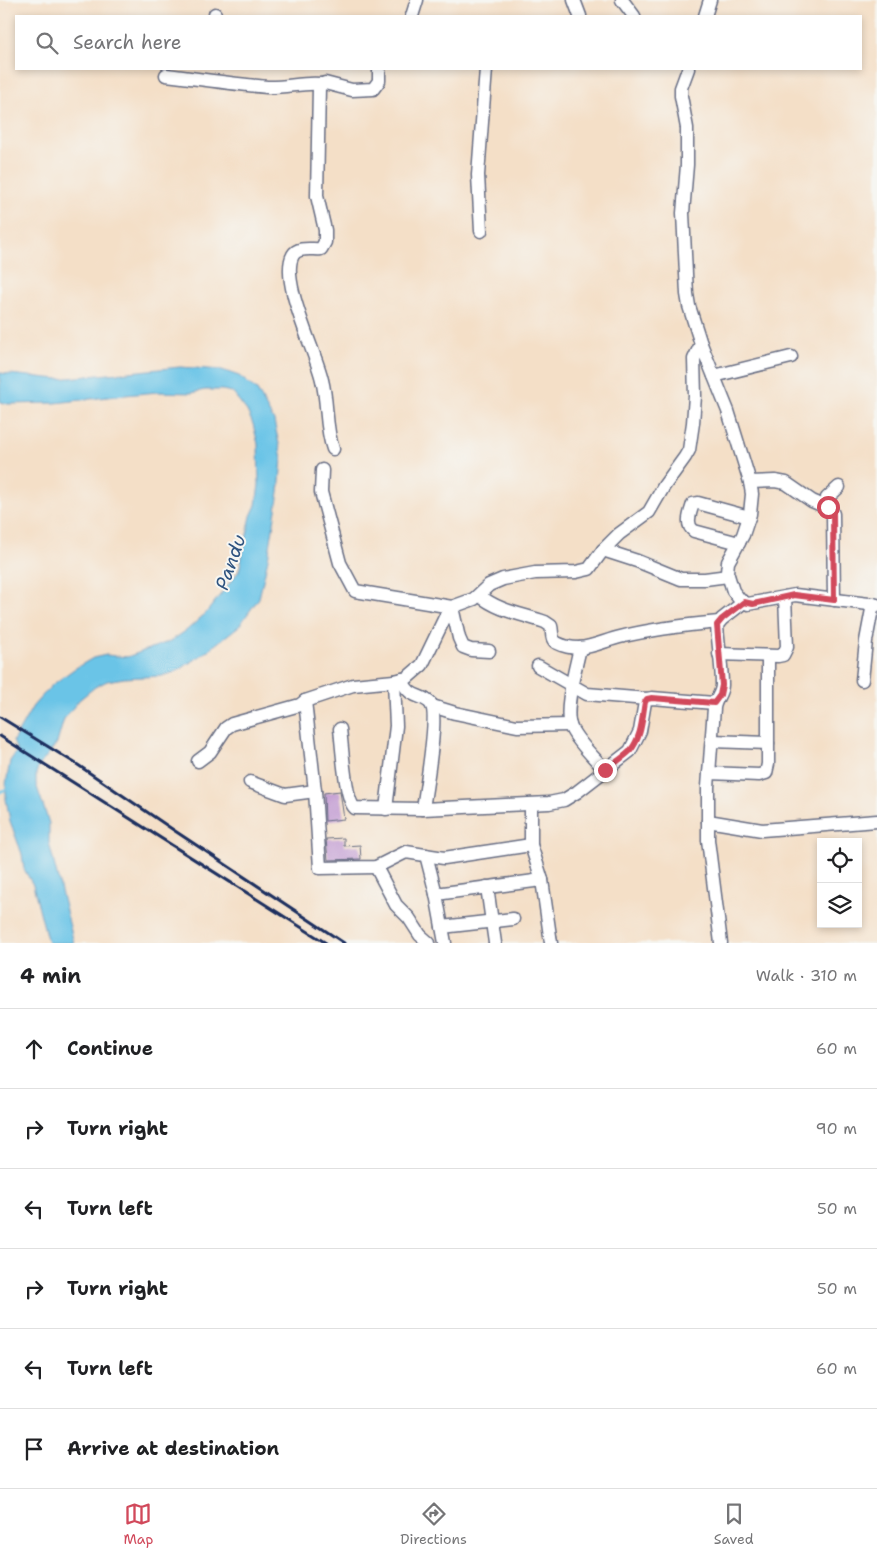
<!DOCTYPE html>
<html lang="en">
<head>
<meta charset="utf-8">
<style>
	body { margin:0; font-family:"Shantell Sans",sans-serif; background:#f6f6f6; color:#202124 }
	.controls { position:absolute; right:15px; bottom:15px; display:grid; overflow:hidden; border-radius:0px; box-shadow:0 2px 8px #0003 }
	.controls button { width:45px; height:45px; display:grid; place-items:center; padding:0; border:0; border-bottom:1px solid #e0e0e0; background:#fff; color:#202124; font:25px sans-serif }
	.stop { position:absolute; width:15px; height:15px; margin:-11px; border:4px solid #d1495b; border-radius:50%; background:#fff }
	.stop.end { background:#d1495b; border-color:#fff; box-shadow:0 1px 5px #0008 }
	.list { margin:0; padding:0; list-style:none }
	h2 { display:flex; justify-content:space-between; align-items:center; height:65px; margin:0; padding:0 20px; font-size:21px }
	h2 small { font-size:16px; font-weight:400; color:#757577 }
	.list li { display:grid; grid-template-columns:32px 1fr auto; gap:15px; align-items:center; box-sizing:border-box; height:80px; padding:0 20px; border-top:1px solid #e0e0e0 }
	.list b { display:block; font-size:19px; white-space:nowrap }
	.list em { font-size:16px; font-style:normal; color:#757577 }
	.icon { flex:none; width:28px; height:28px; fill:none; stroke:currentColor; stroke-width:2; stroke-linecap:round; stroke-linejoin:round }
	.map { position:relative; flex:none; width:877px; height:943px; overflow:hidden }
	.search { position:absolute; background:#fff; box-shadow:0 2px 8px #0003; left:15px; right:15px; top:15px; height:55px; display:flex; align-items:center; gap:12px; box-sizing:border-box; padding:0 18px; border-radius:0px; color:#757577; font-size:19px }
	.sheet { height:545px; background:#fff }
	nav { display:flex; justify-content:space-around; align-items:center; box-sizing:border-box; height:70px; border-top:1px solid #e0e0e0; background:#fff; font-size:14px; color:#757577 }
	nav a { display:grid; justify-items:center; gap:2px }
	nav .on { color:#d1495b }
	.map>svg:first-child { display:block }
	.water { fill:#6ac4e7; stroke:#427aa2 }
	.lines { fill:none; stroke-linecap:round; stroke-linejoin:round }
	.stream { stroke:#6ac4e7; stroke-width:3 }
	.building { fill:#c29bd2 }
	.minor-casing { stroke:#676d83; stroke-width:15 }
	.minor { stroke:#fff; stroke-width:12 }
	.rail { stroke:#1b2f5e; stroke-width:3 }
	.route { stroke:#d1495b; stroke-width:6 }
	.labels { text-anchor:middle; stroke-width:4; stroke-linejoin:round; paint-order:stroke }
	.water-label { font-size:19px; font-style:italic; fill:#2f5480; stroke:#f6f6f2 }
</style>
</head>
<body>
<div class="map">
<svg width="877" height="943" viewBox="0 0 877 943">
	<rect width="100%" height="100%" fill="#f6f6f2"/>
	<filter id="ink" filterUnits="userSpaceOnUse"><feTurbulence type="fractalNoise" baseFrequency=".02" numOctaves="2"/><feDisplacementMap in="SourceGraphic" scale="10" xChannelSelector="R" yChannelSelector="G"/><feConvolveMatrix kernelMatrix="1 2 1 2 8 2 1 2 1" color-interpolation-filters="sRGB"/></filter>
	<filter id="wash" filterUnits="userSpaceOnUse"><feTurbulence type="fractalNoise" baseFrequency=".0096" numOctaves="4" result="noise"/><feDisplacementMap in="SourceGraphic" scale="20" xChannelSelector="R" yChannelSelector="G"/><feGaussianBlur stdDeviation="1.12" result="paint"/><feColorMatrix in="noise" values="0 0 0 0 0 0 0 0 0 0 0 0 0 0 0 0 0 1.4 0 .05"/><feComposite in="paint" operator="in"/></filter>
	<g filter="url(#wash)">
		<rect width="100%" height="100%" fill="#f4dfc7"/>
		<!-- water -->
		<polygon class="water" points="180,367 222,370 239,376 257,390 274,421 282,458 279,492 268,559 259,598 239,626 202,655 175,672 162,676 124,678 107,681 95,687 79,700 64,719 57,743 39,766 36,773 36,784 49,823 49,843 74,943 48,943 33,885 24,869 22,854 10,821 6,799 6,784 10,761 17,751 13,741 33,706 52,685 74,669 93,658 106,655 127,657 171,641 187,630 206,613 239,571 251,516 256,505 259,485 258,444 253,424 247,411 232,392 222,390 205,390 191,393 158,392 125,395 55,403 8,404 0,402 0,373 58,379"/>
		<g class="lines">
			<!-- stream -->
			<polyline class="stream" points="0,792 9,788"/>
		</g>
		<g id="blocks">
			<!-- building -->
			<g class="building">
				<polygon points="340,791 344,819 325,821 324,793"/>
				<polygon points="344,838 344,846 360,845 361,859 328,860 326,839"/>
			</g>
		</g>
	</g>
	<g filter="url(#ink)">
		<use href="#blocks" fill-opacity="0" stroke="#676d83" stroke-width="1"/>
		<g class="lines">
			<defs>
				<g id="minor">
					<polyline points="574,0 580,16"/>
					<polyline points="622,0 634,16"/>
					<polyline points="215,16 215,14"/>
					<polyline points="412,16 417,0"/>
					<polyline points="705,16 710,0"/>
					<polyline points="688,69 681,88 681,96 687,128 687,165 683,213 687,294 689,306 701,344 728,411 750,482 752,494 750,514 743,535 728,562 727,572 733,591 740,600 748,604 795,595 877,605"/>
					<path d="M 166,75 C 200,79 233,84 267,87 C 285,88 303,82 321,84"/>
					<polyline points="481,231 478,175 486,69"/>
					<polyline points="714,376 791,357"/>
					<path d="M 333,449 C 325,427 328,403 322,380 C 316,352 279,280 293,255 C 298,246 313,250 321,249 L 325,242 L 325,230 L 317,196 L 319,86 L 325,83 L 352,90 L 373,89 L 379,81 L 379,69"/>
					<polyline points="322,470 321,492 340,563 355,591 452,607 459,638 463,647 471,650 489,651"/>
					<polyline points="750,482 775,481 786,483 812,501 831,509 833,514 834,600"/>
					<polyline points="828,507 827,498 839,487"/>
					<path d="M 739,543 L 694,531 C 685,525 690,513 693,504 L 698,503 L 749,517"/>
					<polyline points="603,550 637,561 681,579 705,579 728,576"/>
					<path d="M 479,595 C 498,611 522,614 545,622 L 551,626 C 553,632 550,639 557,643 C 563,646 573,648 579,648 C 593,647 607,640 620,637 C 652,629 686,625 719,622"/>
					<path d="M 580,648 C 576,666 563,712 571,728 C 579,744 594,757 605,770"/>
					<polyline points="719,654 778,656 783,655 787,647 785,597"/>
					<polyline points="538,666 587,694 647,699"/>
					<path d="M 402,679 C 409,700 422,693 431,704 C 439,715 425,793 423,809"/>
					<polyline points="862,680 866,641 873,604"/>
					<polyline points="305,701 315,791 320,868 376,867 406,852 444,858 531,845"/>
					<polyline points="432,706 455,713 517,726 570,725"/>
					<path d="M 340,729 C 342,744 345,801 355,808 L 423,809 L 549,803 L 564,800 L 577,792 L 630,751 L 640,731 L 645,702 L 647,699 L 652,698 L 714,703"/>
					<polyline points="712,741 768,743"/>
					<polyline points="198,761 210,752 226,728 232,724 300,705 305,701 353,685 394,681 407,678 422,665 448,611 452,607 474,599 489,585 503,579 535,573 576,572 589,569 603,550 619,534 649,512 664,486 685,457 689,450 693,423 695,396 694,359 701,344"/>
					<polyline points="709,773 759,775 766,773 768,764 768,656"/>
					<polyline points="250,782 285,795 315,791"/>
					<polyline points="531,804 531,845 542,880 551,943"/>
					<polyline points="386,809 396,726 394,681"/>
					<polyline points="708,821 762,830 877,821"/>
					<polyline points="426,855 436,894 445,943"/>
					<polyline points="376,867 396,905 409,918 420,935 429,943"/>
					<polyline points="487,887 495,943"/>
					<polyline points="436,894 542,880"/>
					<polyline points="442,927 513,919"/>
					<path d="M 721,943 L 708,840 L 708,787 L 714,708 C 715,699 722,694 722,685 C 722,665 718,645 717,625 L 722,619 L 744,602"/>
				</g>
			</defs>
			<!-- minor casing -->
			<use href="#minor" class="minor-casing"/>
			<!-- minor -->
			<use href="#minor" class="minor"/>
			<!-- rail -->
			<g class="rail">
				<polyline points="0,717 78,765 172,829 344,943"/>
				<polyline points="0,736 326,943"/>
			</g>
		</g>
	</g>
	<g class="lines" filter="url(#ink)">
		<!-- route -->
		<path class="route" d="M 605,770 C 613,764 623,758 630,751 C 642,737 642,718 645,702 L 647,699 L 652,698 L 714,703 L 720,695 L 722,685 L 717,625 L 722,619 L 744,602 L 753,604 L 794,595 L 834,600 L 833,514 L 831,509 L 828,507"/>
	</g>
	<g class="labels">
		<!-- water labels -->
		<g class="water-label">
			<text transform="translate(230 562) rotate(-71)" y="7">Pandu</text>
		</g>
	</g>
</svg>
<div class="controls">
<button><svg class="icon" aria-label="locate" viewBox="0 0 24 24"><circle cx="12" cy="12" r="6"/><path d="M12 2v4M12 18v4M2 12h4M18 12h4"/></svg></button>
<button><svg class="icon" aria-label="layers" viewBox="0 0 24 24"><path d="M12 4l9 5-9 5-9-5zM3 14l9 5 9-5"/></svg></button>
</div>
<div class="stop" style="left:828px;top:507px"></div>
<div class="stop end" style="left:605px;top:770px"></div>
<div class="search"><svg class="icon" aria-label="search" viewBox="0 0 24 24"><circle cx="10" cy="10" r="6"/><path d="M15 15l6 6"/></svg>Search here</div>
</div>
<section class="sheet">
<h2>4 min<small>Walk · 310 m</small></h2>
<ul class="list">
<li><svg class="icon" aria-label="ahead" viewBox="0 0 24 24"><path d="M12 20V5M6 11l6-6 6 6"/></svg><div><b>Continue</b></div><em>60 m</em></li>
<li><svg class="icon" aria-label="right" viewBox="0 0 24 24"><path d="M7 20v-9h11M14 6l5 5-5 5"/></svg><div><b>Turn right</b></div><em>90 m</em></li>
<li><svg class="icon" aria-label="left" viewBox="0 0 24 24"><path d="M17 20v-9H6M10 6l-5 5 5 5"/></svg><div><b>Turn left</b></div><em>50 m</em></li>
<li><svg class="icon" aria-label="right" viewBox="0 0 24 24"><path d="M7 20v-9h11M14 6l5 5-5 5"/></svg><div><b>Turn right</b></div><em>50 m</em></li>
<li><svg class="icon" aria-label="left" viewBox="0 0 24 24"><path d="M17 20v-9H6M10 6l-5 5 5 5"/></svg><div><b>Turn left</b></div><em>60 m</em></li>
<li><svg class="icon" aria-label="arrive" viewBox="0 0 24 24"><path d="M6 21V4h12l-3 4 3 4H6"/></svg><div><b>Arrive at destination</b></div></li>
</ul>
</section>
<nav>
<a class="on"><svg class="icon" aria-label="map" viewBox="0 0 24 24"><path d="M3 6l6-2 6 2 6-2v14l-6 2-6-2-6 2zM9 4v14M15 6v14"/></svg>Map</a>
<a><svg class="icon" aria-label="directions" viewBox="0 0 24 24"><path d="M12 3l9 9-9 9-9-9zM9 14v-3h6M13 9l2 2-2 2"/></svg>Directions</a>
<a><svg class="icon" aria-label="saved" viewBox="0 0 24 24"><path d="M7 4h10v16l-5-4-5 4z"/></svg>Saved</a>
</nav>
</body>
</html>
